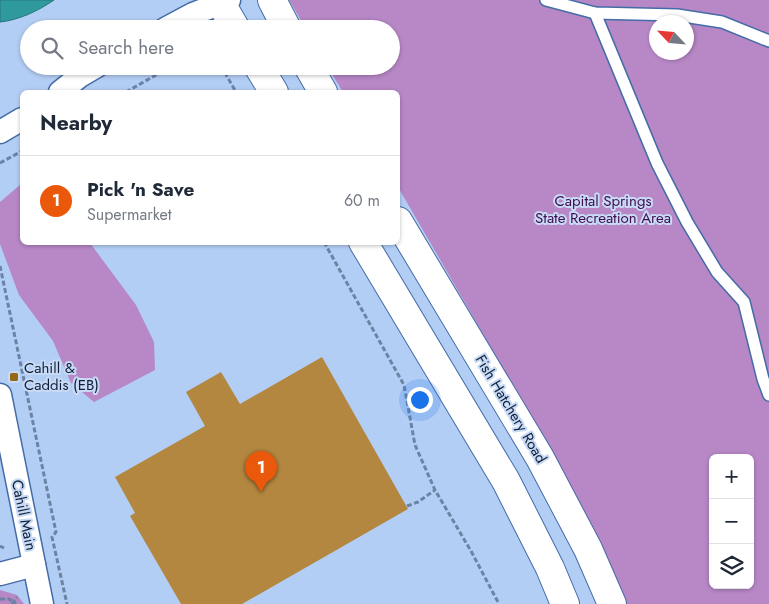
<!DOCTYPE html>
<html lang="en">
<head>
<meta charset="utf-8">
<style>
	body { margin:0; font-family:Jost,sans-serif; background:#f2f2f3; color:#1f2937 }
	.controls { position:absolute; right:15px; bottom:15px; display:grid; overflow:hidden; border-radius:8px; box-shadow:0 1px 4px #0004 }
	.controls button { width:45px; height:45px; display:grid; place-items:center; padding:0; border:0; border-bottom:1px solid #e0e1e3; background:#fff; color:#1f2937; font:25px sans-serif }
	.compass { position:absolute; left:649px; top:15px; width:45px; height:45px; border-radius:50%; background:#fff; box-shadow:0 1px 4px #0004; rotate:296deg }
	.you { position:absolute; left:419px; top:399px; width:18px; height:18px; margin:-12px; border:4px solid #fff; border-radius:50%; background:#1a73e8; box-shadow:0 0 0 8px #1a73e833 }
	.badge { display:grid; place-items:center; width:32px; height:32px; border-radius:50%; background:#ea580c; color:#fff; font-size:16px; font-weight:700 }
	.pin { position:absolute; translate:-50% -41px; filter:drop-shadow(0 1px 2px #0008) }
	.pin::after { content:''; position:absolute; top:26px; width:18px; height:15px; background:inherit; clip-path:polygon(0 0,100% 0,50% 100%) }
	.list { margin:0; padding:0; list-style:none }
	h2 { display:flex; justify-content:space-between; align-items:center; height:65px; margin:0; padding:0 20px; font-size:21px }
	h2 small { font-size:16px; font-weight:400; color:#747a83 }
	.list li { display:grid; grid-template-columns:32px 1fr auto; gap:15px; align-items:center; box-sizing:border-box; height:90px; padding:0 20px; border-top:1px solid #e0e1e3 }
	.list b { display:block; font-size:19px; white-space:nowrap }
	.list p { margin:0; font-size:16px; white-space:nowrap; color:#747a83 }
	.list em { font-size:16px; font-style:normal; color:#747a83 }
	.icon { flex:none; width:28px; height:28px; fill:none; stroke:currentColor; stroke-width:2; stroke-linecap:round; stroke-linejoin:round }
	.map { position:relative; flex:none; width:769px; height:604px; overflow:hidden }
	.search { position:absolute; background:#fff; box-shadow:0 1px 4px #0004; left:20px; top:20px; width:380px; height:55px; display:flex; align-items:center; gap:12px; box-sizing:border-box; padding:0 18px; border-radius:28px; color:#747a83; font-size:19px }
	.panel { position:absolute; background:#fff; box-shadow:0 1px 4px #0004; left:20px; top:90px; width:380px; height:155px; border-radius:8px }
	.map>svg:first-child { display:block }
	.green { fill:#b787c6; fill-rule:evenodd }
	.water { fill:#2f9a9d; stroke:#25757f }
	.building { fill:#b38740 }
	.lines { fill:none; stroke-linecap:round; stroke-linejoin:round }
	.lane-casing { stroke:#446ca7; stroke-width:14 }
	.street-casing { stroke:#446ca7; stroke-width:25 }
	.secondary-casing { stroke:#446ca7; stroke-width:30 }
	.path { stroke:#6c83a3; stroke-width:3; stroke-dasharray:5 2.5; stroke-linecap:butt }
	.lane { stroke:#fff; stroke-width:11 }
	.street { stroke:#fff; stroke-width:22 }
	.secondary { stroke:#fff; stroke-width:28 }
	.poi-dot { fill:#946915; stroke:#c8daf5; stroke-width:2 }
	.labels { text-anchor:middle; stroke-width:4; stroke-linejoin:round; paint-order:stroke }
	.park-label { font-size:15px; fill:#400c4e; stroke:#c8daf5 }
	.poi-label { font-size:15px; fill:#0f2038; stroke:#c8daf5; text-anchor:start }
	.street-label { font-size:15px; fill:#0f2038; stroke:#c8daf5 }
</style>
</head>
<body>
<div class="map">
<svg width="769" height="604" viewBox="0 0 769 604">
	<rect width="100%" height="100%" fill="#b3cef5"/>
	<!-- green -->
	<g class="green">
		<path d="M 289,0 L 769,0 L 769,604 L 626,604 L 606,558 L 553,455 L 398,187 L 398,92 L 343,92 L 327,66 L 391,66 L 391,29 L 306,29 ZM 656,22 L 686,22 L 686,52 L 656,52 ZM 713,458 L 750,458 L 750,585 L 713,585 Z"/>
		<polygon points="21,184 22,185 22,242 90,243 136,305 154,342 155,370 94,402 71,383 53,341 19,295 0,244 0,202"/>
		<polygon points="0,590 17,595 24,604 0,604"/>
	</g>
	<!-- water -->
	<path class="water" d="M 0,0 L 54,0 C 38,11 19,20 0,22 Z"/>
	<!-- building -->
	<polygon class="building" points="322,357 408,509 242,604 181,604 130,516 135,513 115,477 205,426 186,392 221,372 240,404"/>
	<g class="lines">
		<defs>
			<g id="lane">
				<polyline points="546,0 595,13 677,15 722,22 769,41"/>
				<polyline points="595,13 657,163 687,222 717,272 744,302 763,379 769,395"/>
			</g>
			<g id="street">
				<polyline points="165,29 193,14 229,0"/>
				<polyline points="60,92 80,76 97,66"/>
				<polyline points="0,132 22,119"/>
				<polyline points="0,395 42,604"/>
				<polyline points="0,574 34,565"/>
			</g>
			<g id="secondary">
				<polyline points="219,0 236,29"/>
				<polyline points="272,0 287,29"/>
				<polyline points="258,66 274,92"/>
				<polyline points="308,66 323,92"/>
				<polyline points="398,221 540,458 588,549 612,604"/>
				<polyline points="363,242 506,481 550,568 565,604"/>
			</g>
		</defs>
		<!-- lane casing -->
		<use href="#lane" class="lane-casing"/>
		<!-- street casing -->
		<use href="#street" class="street-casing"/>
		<!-- secondary casing -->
		<use href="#secondary" class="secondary-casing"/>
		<!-- path -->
		<g class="path">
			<polyline points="221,66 236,92"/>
			<polyline points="126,92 172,66"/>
			<polyline points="0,163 22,151"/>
			<polyline points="324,242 404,385 415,445 435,490 471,551 499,604"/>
			<polyline points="0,266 56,532 52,537 67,604"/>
			<polyline points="407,506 418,502 435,490"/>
			<polyline points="0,546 4,548"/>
			<polyline points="0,599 9,599 16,604"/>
			<polyline points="12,604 17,597"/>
		</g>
		<!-- lane -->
		<use href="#lane" class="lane"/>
		<!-- street -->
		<use href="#street" class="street"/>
		<!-- secondary -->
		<use href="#secondary" class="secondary"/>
	</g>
	<!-- markers -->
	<rect class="poi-dot" x="9" y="372" width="10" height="10" rx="2.5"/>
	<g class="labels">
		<!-- park labels -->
		<g class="park-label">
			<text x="603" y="206">Capital Springs<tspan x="603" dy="17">State Recreation Area</tspan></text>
		</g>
		<!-- poi labels -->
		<g class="poi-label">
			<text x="24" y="373">Cahill &amp;<tspan x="24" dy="17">Caddis (EB)</tspan></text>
		</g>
		<!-- street labels -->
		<g class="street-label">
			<text transform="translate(511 409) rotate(59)" y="5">Fish Hatchery Road</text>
			<text transform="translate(24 515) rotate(78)" y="5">Cahill Main</text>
		</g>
	</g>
</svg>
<div class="controls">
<button>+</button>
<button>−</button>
<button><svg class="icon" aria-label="layers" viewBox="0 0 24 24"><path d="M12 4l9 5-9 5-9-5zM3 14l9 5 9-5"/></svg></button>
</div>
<svg class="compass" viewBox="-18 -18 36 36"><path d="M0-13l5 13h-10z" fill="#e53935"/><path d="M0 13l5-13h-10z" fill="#747a83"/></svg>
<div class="you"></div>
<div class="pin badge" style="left:261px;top:492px">1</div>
<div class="search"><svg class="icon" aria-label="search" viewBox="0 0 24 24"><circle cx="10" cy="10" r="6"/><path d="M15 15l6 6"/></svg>Search here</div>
<section class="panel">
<h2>Nearby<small></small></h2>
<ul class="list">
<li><span class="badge">1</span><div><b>Pick 'n Save</b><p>Supermarket</p></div><em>60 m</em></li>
</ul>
</section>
</div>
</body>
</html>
